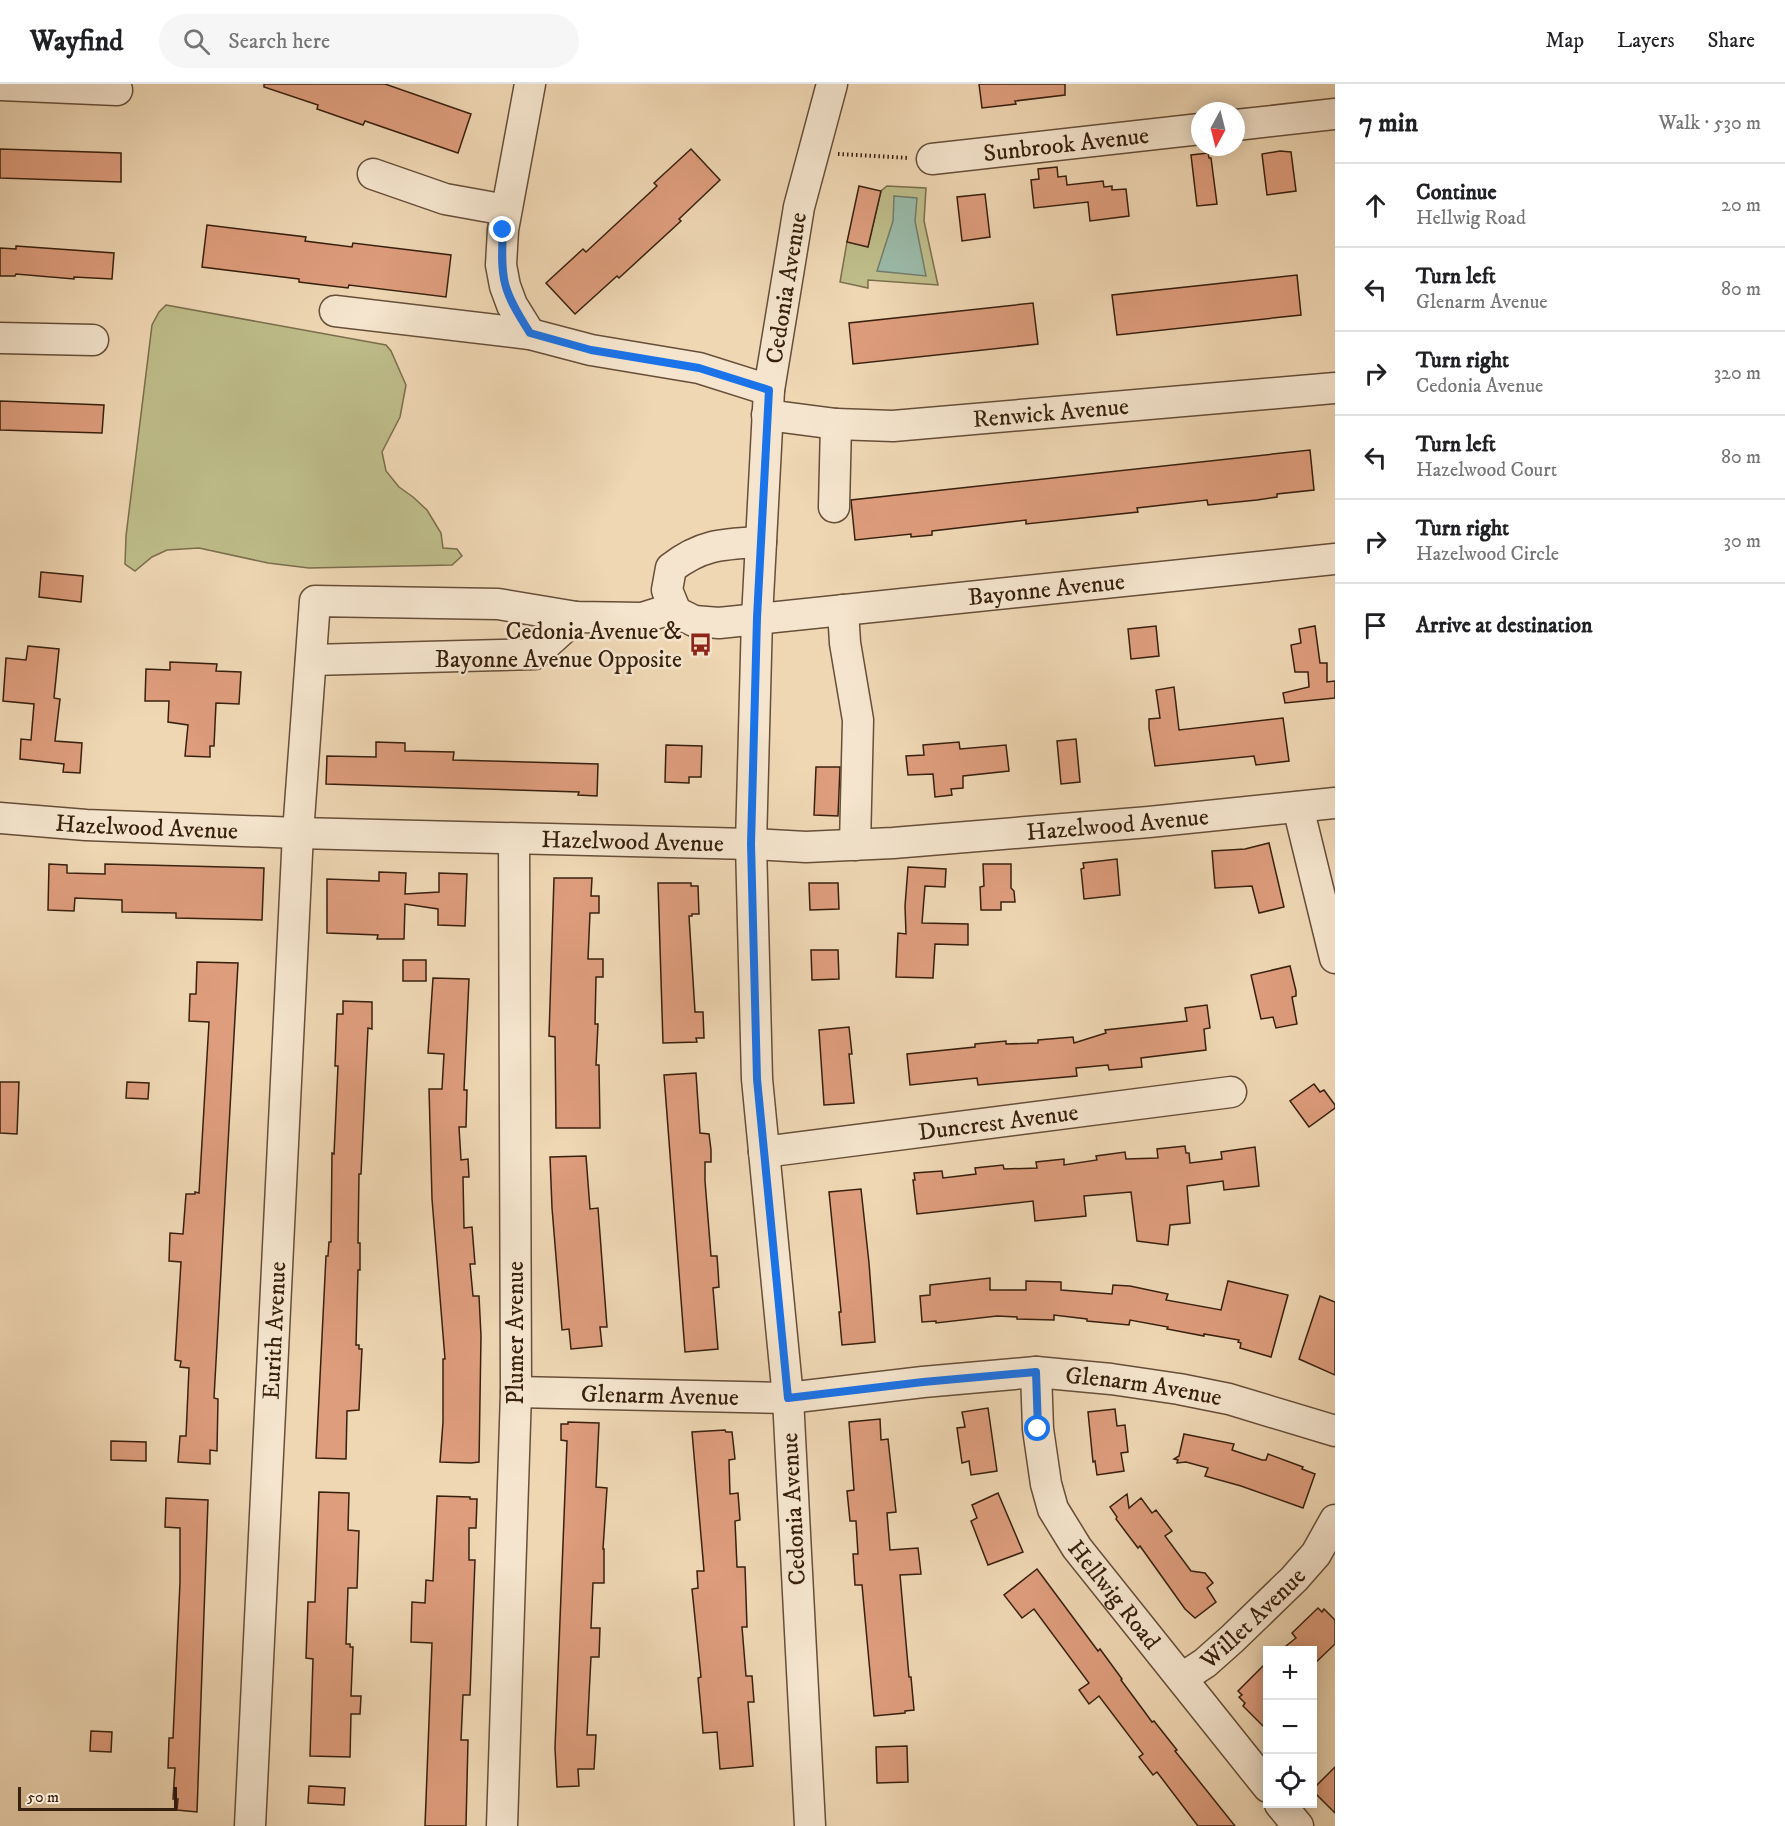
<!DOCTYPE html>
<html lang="en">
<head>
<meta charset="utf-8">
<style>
	body { margin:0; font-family:"IM FELL DW Pica",serif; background:#f6f6f6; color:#202124 }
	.controls { position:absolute; right:18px; bottom:18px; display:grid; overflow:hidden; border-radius:0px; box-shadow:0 3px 15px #0003 }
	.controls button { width:54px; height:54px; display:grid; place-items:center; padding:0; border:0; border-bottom:2px solid #e0e0e0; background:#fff; color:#202124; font:30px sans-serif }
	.compass { position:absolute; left:1191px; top:18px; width:54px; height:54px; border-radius:50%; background:#fff; box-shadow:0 3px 15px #0003; rotate:187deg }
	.scale { position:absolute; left:18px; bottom:15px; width:159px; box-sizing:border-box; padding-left:6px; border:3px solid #38200e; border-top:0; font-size:16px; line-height:21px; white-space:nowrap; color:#38200e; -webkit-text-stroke:4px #f5e5ce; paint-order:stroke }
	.stop { position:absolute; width:18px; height:18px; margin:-14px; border:4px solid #1a73e8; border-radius:50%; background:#fff }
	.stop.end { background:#1a73e8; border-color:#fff; box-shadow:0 2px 6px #0008 }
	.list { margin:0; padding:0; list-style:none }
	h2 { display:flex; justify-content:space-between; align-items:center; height:78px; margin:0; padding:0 24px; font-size:26px }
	h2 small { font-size:20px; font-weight:400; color:#757577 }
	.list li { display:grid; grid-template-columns:39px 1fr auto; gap:18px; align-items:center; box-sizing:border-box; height:84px; padding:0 24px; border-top:2px solid #e0e0e0 }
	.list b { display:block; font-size:22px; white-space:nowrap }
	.list p { margin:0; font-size:20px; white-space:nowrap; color:#757577 }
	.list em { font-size:20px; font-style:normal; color:#757577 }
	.icon { flex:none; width:33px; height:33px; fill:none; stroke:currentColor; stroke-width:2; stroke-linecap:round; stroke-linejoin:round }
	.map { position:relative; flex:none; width:1335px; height:1742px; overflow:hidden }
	header { display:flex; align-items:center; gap:36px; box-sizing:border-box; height:84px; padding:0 30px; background:#fff; border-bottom:2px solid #e0e0e0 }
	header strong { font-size:28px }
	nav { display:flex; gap:33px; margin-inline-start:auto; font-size:21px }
	.search { width:420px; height:54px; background:#f6f6f6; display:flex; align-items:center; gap:15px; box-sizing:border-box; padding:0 21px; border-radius:33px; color:#757577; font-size:22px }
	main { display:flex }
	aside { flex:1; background:#fff }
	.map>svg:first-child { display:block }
	.green { fill:#bebd8a; stroke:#7b6e4c; stroke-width:1.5 }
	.water { fill:#9abaa9; stroke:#737c6b; stroke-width:1.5 }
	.building { fill:#de9d7d; stroke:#38200e; stroke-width:1.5 }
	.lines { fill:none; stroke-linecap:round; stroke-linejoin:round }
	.minor-casing { stroke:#664e38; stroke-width:33 }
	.path { stroke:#38200e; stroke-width:4; stroke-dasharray:1.5 3; stroke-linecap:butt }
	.minor { stroke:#f5e5ce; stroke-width:30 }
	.route { stroke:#1a73e8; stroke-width:8 }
	.labels { text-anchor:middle; stroke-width:5; stroke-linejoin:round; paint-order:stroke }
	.street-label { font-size:24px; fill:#38200e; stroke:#f5e5ce }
	.poi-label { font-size:24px; fill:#38200e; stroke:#f5e5ce; text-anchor:end }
</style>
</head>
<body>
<header>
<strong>Wayfind</strong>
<div class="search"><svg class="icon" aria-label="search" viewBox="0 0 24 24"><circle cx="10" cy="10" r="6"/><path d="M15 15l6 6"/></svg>Search here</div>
<nav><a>Map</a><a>Layers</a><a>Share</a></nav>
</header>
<main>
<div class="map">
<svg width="1335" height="1742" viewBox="0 0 1335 1742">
	<rect width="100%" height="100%" fill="#efd7b4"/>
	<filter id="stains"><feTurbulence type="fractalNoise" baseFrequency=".00333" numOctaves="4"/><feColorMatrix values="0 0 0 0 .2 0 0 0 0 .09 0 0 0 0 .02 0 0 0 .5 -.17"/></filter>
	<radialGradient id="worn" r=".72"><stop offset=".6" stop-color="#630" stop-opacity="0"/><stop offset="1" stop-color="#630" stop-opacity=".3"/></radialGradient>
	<!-- green -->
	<g class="green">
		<polygon points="887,102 926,104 924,137 938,201 868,196 868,204 840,198 847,158 868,162 881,107"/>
		<polygon points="166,221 386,261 391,267 406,301 400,333 382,368 386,387 399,403 413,413 427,426 441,449 443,464 457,465 462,472 452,481 309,484 268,479 199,464 167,466 152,473 135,487 125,480 126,452 152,241 159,228"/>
	</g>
	<!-- water -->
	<polygon class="water" points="894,112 917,114 915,137 926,192 877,187 893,137"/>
	<!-- building -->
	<g class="building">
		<polygon points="264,0 385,0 471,30 458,69 365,37 363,41 317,25 318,21 264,3"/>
		<polygon points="979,0 1065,0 1065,11 1015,17 1016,20 982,24"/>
		<polygon points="0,65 121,69 121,98 0,94"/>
		<polygon points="691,65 720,96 679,135 681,137 619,194 617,192 575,230 546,199 583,165 586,168 657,102 654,99"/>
		<polygon points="1280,67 1291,68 1296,107 1267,111 1262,70"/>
		<polygon points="1208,69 1209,74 1211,74 1217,120 1197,122 1191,71"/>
		<polygon points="1057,83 1058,93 1066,92 1067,101 1103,97 1104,103 1112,102 1112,106 1126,105 1129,132 1090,137 1088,118 1034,124 1031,96 1039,95 1038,85"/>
		<polygon points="859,102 881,107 868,163 847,158"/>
		<polygon points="985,110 990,153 962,157 957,113"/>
		<polygon points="207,141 306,153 305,157 352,163 353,159 451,171 446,213 349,201 348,204 299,198 299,195 202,183"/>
		<polygon points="16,162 114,169 112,195 74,193 74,195 16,190 15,192 0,192 0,164 16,165"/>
		<polygon points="1297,191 1301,231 1117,251 1112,211"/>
		<polygon points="1033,219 1038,260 853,280 849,239"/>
		<polygon points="0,317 104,321 102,349 0,346"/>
		<polygon points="1310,366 1314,406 1277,410 1277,413 1257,416 1208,421 1207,416 1137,424 1138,428 1026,440 1026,436 932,447 932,451 911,453 911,450 855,456 851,416"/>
		<polygon points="41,488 83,492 81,518 39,513"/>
		<polygon points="1156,542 1159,572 1131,575 1128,545"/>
		<polygon points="1315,542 1320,579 1327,579 1327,598 1335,597 1335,614 1285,619 1283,609 1309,603 1308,588 1295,588 1291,561 1301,559 1299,545"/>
		<polygon points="28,562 59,565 54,614 60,615 55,657 82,659 80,689 63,688 64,680 20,675 21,655 31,656 34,620 3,617 6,574 26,576"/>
		<polygon points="170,578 217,580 216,587 241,588 239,620 216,619 214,662 210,662 210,673 185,672 188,641 168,638 169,617 145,617 146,585 170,586"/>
		<polygon points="1174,603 1179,646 1283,634 1289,677 1256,681 1254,672 1155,682 1149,644 1149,635 1160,634 1156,606"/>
		<polygon points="1076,655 1080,698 1061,700 1057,657"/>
		<polygon points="376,658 405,659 405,667 454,668 453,676 598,680 597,712 578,711 579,708 326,700 327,672 376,673"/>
		<polygon points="959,658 960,665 1006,661 1009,687 963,692 963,704 951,705 952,711 935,713 933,690 908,691 906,672 924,671 923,661"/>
		<polygon points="666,661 702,662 701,693 689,693 689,699 665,698"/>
		<polygon points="816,683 840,683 838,732 814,731"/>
		<polygon points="1269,759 1284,823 1259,829 1252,802 1215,804 1212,767 1245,765"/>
		<polygon points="1117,775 1120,811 1084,815 1081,785 1084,784 1083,779"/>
		<polygon points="49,780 67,781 67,789 105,790 105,780 264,784 262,836 176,834 176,829 122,828 122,816 75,814 74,827 48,826"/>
		<polygon points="983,780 1011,780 1011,804 1014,807 1015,818 1001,818 1001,826 981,826 980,803 984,802"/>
		<polygon points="908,783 946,785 945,803 925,802 922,839 968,840 968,861 935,860 933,894 896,893 898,849 906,850 905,822"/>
		<polygon points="379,788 406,789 405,810 439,808 439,789 467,790 465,842 438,841 438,825 405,820 404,855 377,855 378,851 327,849 327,795 379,797"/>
		<polygon points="554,794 592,794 591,812 599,812 599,829 590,829 588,875 603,875 603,893 596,893 595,940 598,940 596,981 599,981 600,1044 556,1044 555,953 549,952"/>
		<polygon points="658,799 691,799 691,802 698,802 699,830 692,830 692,832 689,832 695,928 703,928 704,954 696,954 697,958 663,959"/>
		<polygon points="809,799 838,799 839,825 810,826"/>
		<polygon points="811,866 838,866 839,895 812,896"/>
		<rect x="403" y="876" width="23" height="21"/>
		<polygon points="197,878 238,879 214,1314 218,1315 217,1367 210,1366 210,1380 178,1378 180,1352 186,1352 189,1284 180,1283 181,1277 175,1276 181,1178 169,1177 170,1149 183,1150 186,1110 195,1110 195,1108 199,1109 209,938 189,937 190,910 196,910"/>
		<polygon points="1290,882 1296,907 1296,912 1292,913 1297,940 1276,944 1273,933 1261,935 1251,891"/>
		<polygon points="433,894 469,895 464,1006 467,1006 466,1043 459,1043 461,1076 468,1075 469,1093 463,1093 464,1144 472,1143 475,1180 470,1180 473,1212 479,1212 481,1252 479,1378 471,1379 440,1378 443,1338 443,1275 445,1275 432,1115 429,1005 442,1005 444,970 428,969"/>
		<polygon points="343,917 372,918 372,945 368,944 361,1090 359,1090 358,1159 360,1159 360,1186 358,1186 356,1261 359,1261 359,1265 362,1265 359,1326 347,1327 346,1375 316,1374 326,1172 328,1172 329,1158 331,1158 332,1069 334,1070 338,982 335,982 337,930 343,930"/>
		<polygon points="1207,921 1210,944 1204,945 1206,966 1141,974 1142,983 1109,986 1108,981 1076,984 1077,992 978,1001 977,994 910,1001 907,970 975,963 975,960 1006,957 1006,960 1038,959 1038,956 1073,953 1074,959 1106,949 1105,946 1187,937 1185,924"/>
		<polygon points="849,943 852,970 849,970 854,1019 824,1021 819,946"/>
		<polygon points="696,989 700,1049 709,1050 711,1066 711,1078 705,1078 705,1097 711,1172 717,1172 718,1186 719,1203 713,1204 718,1265 685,1268 664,991"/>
		<polygon points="0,998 19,998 17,1050 0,1049"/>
		<polygon points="127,998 149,999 148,1015 126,1014"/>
		<polygon points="1314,1000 1320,1008 1324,1006 1335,1021 1335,1024 1309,1043 1290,1017"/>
		<polygon points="1185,1062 1186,1069 1189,1069 1190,1079 1222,1075 1221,1068 1255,1063 1259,1102 1224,1106 1223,1097 1187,1102 1190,1139 1170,1141 1168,1161 1137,1157 1131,1108 1084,1112 1086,1132 1035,1137 1033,1117 917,1130 913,1096 915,1096 914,1089 942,1087 943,1094 976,1090 975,1084 1003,1081 1004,1085 1037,1084 1036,1078 1064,1075 1064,1081 1097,1076 1096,1072 1125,1068 1126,1075 1158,1074 1157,1065"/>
		<polygon points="586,1072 590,1125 598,1124 607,1243 600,1243 602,1262 571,1265 569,1245 562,1246 552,1124 550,1073"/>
		<polygon points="861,1105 869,1179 875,1258 842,1261 839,1228 841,1228 829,1108"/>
		<polygon points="990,1194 990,1206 1026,1206 1026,1197 1061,1198 1061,1206 1112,1210 1113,1201 1130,1202 1168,1210 1166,1216 1221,1226 1228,1197 1288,1211 1271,1273 1240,1264 1241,1259 1238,1258 1239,1256 1204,1250 1204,1252 1167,1245 1168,1243 1130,1236 1129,1241 1087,1237 1087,1235 1054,1231 1054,1236 1017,1235 1017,1233 997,1232 936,1239 936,1237 922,1238 920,1212 930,1211 930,1201"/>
		<polygon points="1320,1212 1335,1218 1335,1291 1299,1275"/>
		<polygon points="988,1324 997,1387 971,1391 969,1377 962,1379 957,1344 965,1343 962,1328"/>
		<polygon points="1115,1325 1117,1342 1125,1341 1128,1368 1121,1369 1124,1387 1097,1391 1095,1377 1093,1378 1088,1328"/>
		<polygon points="880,1335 881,1356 888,1355 896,1428 887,1429 890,1466 918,1464 921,1490 900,1491 909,1593 911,1593 914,1626 905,1627 905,1629 874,1632 862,1501 855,1501 853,1470 858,1470 856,1437 850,1437 847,1407 854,1406 849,1338"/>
		<polygon points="568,1338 599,1339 596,1403 607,1404 603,1465 604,1465 604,1499 593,1499 591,1544 600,1544 599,1573 591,1573 587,1651 596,1651 594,1685 578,1685 579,1702 557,1703 555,1664 567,1357 561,1356 561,1340 568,1340"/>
		<polygon points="725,1346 726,1348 732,1348 735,1375 729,1376 730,1410 738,1409 740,1436 735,1437 737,1483 745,1483 747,1543 742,1543 746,1592 752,1592 754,1618 748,1618 753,1682 720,1685 717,1648 703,1649 702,1636 698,1594 701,1593 692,1505 698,1504 697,1487 704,1487 692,1348"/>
		<polygon points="1184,1350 1234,1360 1232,1366 1262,1376 1266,1376 1268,1370 1303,1383 1302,1385 1315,1390 1303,1424 1241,1402 1205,1392 1208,1384 1186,1378 1177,1379 1178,1376 1174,1375 1179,1372"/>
		<polygon points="111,1357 146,1358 146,1377 111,1376"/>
		<polygon points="319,1408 349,1409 348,1446 359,1447 357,1504 348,1504 346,1560 350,1560 350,1563 353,1563 351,1612 361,1612 360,1630 351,1630 350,1673 310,1672 313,1575 306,1574 308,1518 315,1518"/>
		<polygon points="998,1409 1023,1468 988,1481 971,1437 977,1434 972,1421"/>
		<polygon points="1127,1410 1129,1424 1141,1414 1152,1429 1156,1426 1172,1447 1165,1452 1191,1487 1205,1489 1213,1499 1207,1504 1216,1518 1195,1534 1185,1525 1140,1462 1138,1464 1116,1435 1117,1433 1110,1423"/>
		<polygon points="437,1412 470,1413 470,1415 477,1415 476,1444 469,1444 469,1476 475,1476 470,1611 463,1611 461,1656 468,1656 466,1742 425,1742 432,1559 411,1558 412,1518 425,1519 426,1496 433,1497"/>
		<polygon points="166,1414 208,1416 197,1728 177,1726 178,1715 173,1715 175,1684 168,1684 169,1654 173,1654 180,1498 180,1444 165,1443"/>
		<polygon points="1037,1485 1098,1567 1100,1565 1122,1595 1121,1596 1144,1627 1152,1638 1154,1637 1177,1666 1175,1667 1235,1742 1198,1742 1157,1688 1153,1691 1139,1673 1143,1670 1099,1612 1089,1620 1079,1606 1089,1599 1034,1525 1022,1534 1004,1511"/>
		<polygon points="1318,1524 1322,1528 1324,1525 1335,1536 1335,1560 1312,1582 1312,1566 1281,1566 1296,1554 1292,1549"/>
		<polygon points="1268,1577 1268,1647 1243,1622 1245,1619 1239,1613 1242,1611 1238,1607"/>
		<polygon points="91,1647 112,1648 111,1668 90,1667"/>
		<polygon points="907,1662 908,1698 877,1699 876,1663"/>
		<polygon points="1335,1683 1335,1729 1312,1706"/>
		<polygon points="309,1702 345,1704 344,1721 308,1719"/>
	</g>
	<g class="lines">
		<defs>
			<g id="minor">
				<polyline points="0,1 117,6"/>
				<polyline points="1236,41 1335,30"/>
				<path id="s1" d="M 932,75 L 1200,45"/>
				<polyline points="373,90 445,115 506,126"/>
				<polyline points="335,227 530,250 591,266 699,284 769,306"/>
				<polyline points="530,250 512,221 505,202 501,181 503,146 530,0"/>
				<polyline points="0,254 93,256"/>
				<path id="s2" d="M 767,331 L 836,340 L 893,342 L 1335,304"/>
				<polyline points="834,423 836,340"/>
				<path id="s3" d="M 761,458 C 723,460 702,460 671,484 L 667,506 L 676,528 L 694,537 L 719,539 L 1335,475"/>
				<polyline points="843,526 845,559 858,636 855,761"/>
				<polyline points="311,576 535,570 576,533"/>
				<polyline points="1298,723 1335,874"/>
				<path id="s4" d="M 0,734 L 86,741 L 298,749 L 751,760 L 806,763 L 893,759 L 1149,738 L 1335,719"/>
				<path id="s5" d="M 764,1068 L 1231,1008"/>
				<path id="s6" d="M 1036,1288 L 1038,1345 L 1046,1400 L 1053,1425 L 1077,1464 L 1268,1703"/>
				<path id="s7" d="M 516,1308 L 788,1314 L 923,1298 L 1036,1288 L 1111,1295 L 1179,1305 L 1229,1315 L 1335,1347"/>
				<path id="s8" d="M 1182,1594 L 1205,1579 L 1232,1555 L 1294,1495 L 1316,1470 L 1335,1436"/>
				<polyline points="1280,1720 1298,1742"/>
				<path id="s9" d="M 250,1742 L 298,749 L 315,517 L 498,520 L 576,533 L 642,534 L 674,524"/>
				<polyline points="502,1742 516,1308 514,756"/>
				<path id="s10" d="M 810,1742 L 788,1314 L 757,995 L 751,760 L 757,534 L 769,306 L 799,123 L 832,0"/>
			</g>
		</defs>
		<!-- minor casing -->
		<use href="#minor" class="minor-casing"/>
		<!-- path -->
		<polyline class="path" points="838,70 909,74"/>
		<!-- minor -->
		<use href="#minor" class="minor"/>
	</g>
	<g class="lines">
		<!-- route -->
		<path class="route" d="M 503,146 C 500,196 503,207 530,249 L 591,266 L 699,284 L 769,306 L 757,534 L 751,760 L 757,995 L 788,1314 L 923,1298 L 1036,1288 L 1038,1345"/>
	</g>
	<!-- icons -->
	<defs>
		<symbol id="bus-bare" viewBox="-9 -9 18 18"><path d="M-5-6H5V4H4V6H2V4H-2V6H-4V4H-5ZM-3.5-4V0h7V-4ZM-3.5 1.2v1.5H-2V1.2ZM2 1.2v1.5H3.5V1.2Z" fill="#8f2418" stroke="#f5e5ce" stroke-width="2.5" paint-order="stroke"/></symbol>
	</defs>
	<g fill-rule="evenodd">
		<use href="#bus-bare" x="684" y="544" width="33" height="33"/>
	</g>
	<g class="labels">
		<!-- street labels -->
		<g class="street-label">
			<text dy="8" stroke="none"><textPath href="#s1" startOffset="135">Sunbrook Avenue</textPath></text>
			<text dy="8" stroke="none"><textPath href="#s10" startOffset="1542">Cedonia Avenue</textPath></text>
			<text dy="8" stroke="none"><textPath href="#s2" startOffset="285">Renwick Avenue</textPath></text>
			<text dy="8" stroke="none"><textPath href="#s3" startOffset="516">Bayonne Avenue</textPath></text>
			<text dy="8" stroke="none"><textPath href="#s4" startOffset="1119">Hazelwood Avenue</textPath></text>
			<text dy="8" stroke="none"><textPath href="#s4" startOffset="147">Hazelwood Avenue</textPath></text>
			<text dy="8" stroke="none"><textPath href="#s4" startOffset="633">Hazelwood Avenue</textPath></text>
			<text dy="8" stroke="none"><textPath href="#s5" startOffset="236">Duncrest Avenue</textPath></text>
			<text dy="8" stroke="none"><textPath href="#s9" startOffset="496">Eurith Avenue</textPath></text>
			<text transform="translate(515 1249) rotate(-90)" y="8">Plumer Avenue</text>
			<text dy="8" stroke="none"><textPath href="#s7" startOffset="630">Glenarm Avenue</textPath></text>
			<text dy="8" stroke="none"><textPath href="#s7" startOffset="144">Glenarm Avenue</textPath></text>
			<text transform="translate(793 1425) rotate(-93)" y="8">Cedonia Avenue</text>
			<text dy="8" stroke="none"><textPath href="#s6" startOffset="244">Hellwig Road</textPath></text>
			<text dy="8" stroke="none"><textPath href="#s8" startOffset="93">Willet Avenue</textPath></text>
		</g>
		<!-- poi labels -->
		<g class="poi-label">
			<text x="682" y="555">Cedonia Avenue &amp;<tspan x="682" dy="28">Bayonne Avenue Opposite</tspan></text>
		</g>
	</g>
	<rect width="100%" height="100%" filter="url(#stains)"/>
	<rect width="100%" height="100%" fill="url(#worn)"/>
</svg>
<div class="controls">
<button>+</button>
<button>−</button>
<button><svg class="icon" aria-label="locate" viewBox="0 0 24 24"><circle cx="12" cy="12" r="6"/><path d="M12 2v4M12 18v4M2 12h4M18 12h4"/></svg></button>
</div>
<svg class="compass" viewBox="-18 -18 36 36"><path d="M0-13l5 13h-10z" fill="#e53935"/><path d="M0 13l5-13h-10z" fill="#757577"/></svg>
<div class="scale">50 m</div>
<div class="stop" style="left:1038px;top:1345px"></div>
<div class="stop end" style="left:503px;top:146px"></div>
</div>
<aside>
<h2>7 min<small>Walk · 530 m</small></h2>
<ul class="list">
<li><svg class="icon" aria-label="ahead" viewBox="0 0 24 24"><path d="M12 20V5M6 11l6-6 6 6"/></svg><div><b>Continue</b><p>Hellwig Road</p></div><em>20 m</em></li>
<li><svg class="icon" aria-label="left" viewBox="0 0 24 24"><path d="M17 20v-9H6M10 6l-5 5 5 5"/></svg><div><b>Turn left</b><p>Glenarm Avenue</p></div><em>80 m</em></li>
<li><svg class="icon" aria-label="right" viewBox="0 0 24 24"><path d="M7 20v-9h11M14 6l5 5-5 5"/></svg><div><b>Turn right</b><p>Cedonia Avenue</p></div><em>320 m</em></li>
<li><svg class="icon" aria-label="left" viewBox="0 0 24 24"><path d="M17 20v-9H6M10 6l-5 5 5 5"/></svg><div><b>Turn left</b><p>Hazelwood Court</p></div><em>80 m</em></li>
<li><svg class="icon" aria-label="right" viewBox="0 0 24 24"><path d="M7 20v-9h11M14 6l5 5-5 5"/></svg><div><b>Turn right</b><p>Hazelwood Circle</p></div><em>30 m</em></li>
<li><svg class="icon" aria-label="arrive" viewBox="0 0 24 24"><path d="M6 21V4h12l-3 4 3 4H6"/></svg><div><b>Arrive at destination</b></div></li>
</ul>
</aside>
</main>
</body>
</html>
